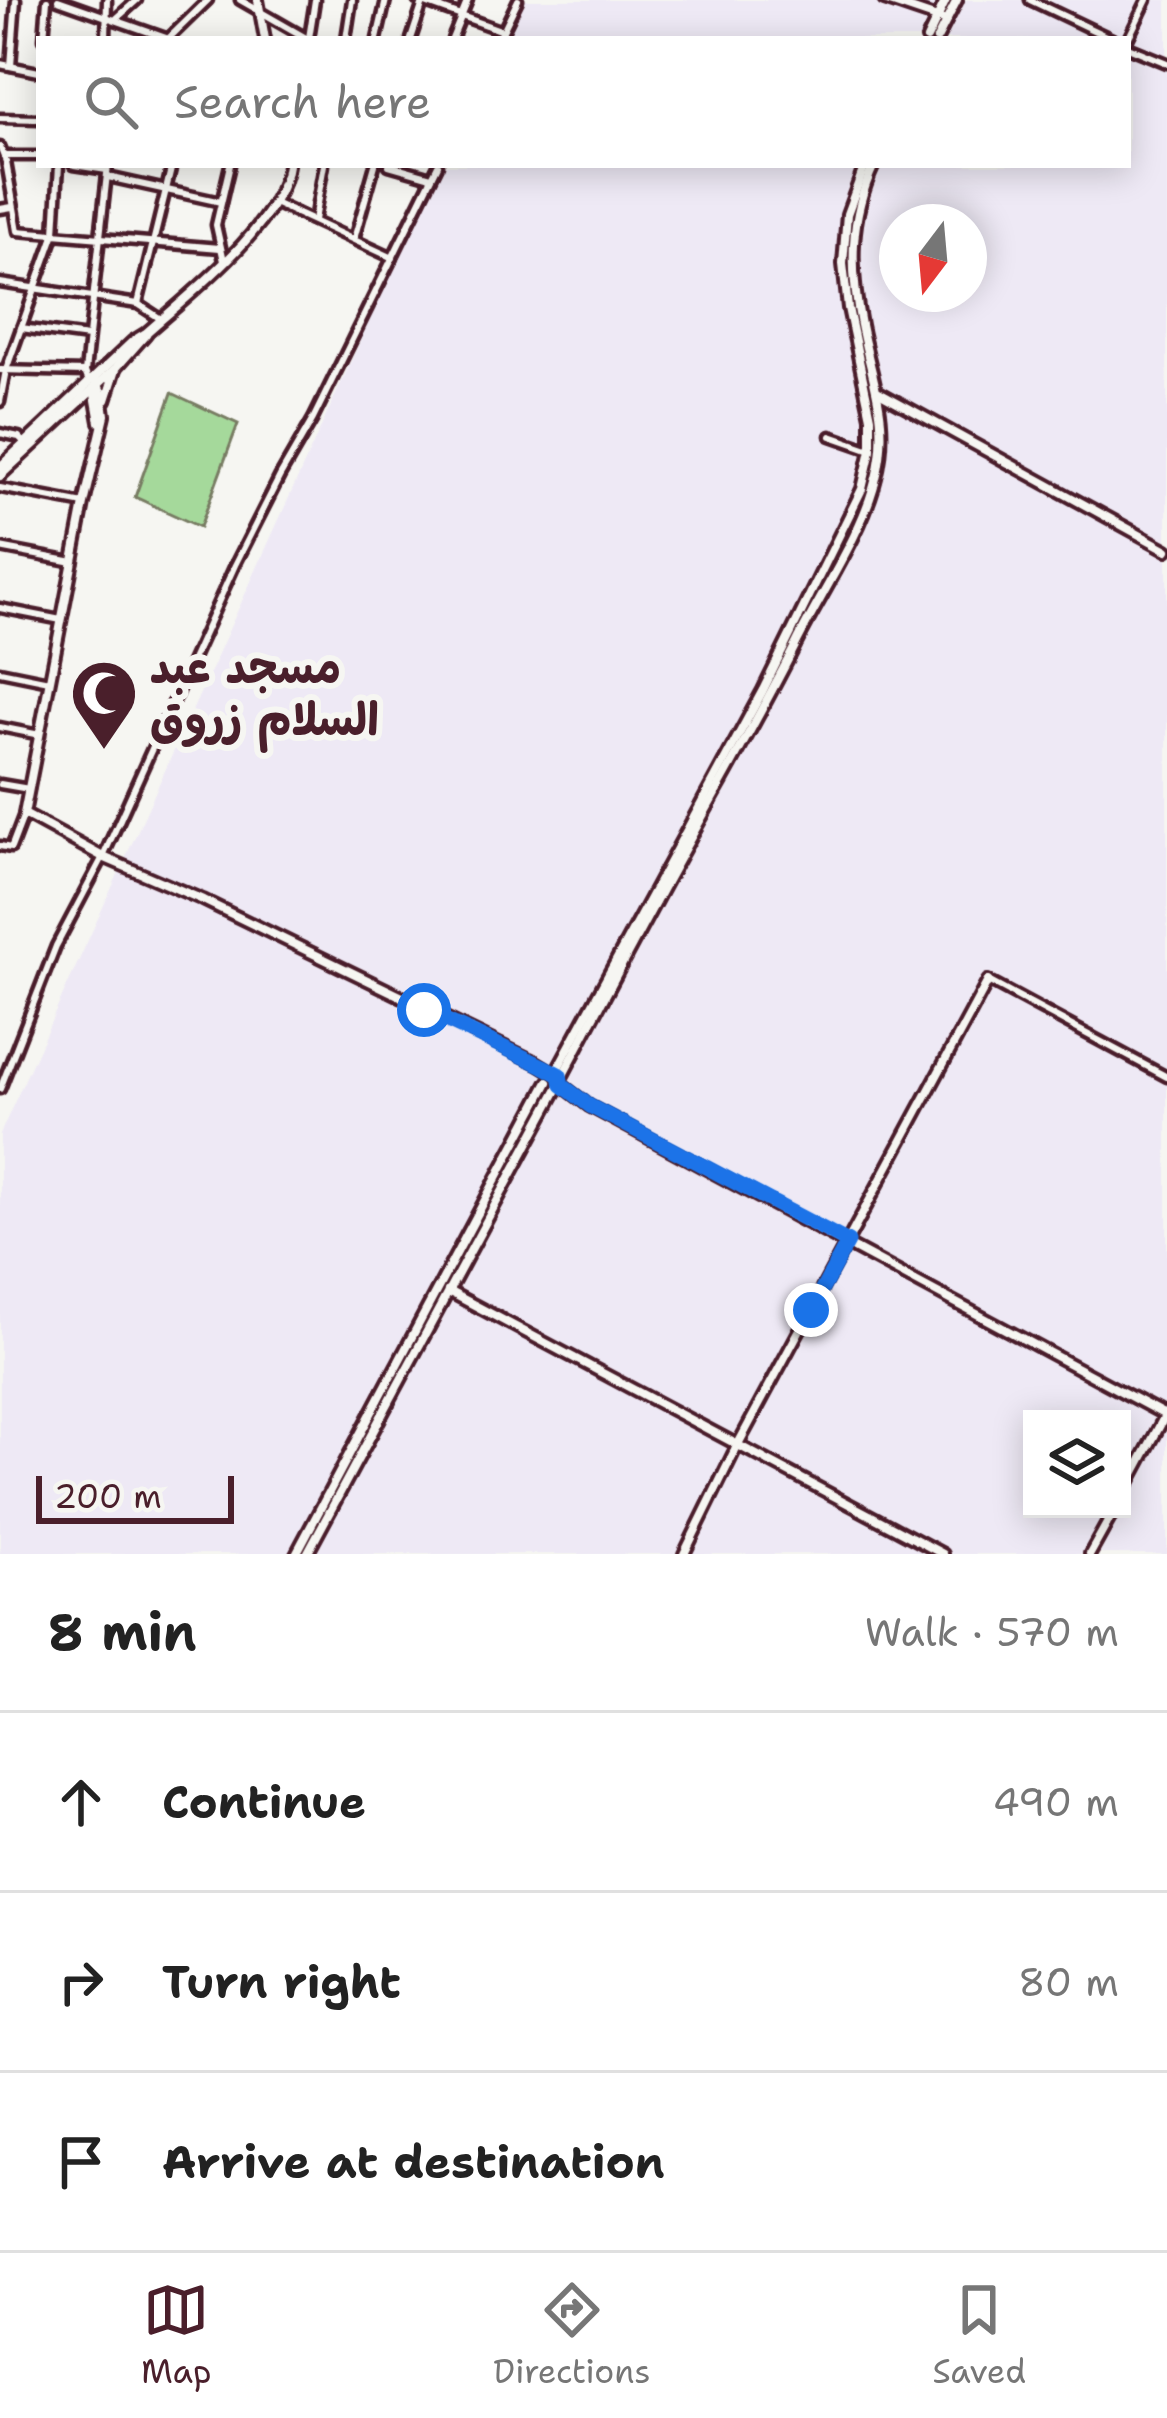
<!DOCTYPE html>
<html lang="en">
<head>
<meta charset="utf-8">
<style>
	body { margin:0; font-family:"Shantell Sans","Playpen Sans Arabic",sans-serif; background:#f6f6f6; color:#222 }
	.controls { position:absolute; right:36px; bottom:36px; display:grid; overflow:hidden; border-radius:0px; box-shadow:0 6px 30px #0003 }
	.controls button { width:108px; height:108px; display:grid; place-items:center; padding:0; border:0; border-bottom:3px solid #e0e0e0; background:#fff; color:#222; font:60px sans-serif }
	.compass { position:absolute; left:879px; top:204px; width:108px; height:108px; border-radius:50%; background:#fff; box-shadow:0 6px 30px #0003; rotate:196deg }
	.scale { position:absolute; left:36px; bottom:30px; width:198px; box-sizing:border-box; padding-left:12px; border:6px solid #4a1f2b; border-top:0; font-size:33px; line-height:42px; white-space:nowrap; color:#4a1f2b; -webkit-text-stroke:9px #f6f6f2; paint-order:stroke }
	.stop { position:absolute; width:36px; height:36px; margin:-27px; border:9px solid #1a73e8; border-radius:50%; background:#fff }
	.stop.end { background:#1a73e8; border-color:#fff; box-shadow:0 3px 12px #0008 }
	.list { margin:0; padding:0; list-style:none }
	h2 { display:flex; justify-content:space-between; align-items:center; height:156px; margin:0; padding:0 48px; font-size:51px }
	h2 small { font-size:39px; font-weight:400; color:#767676 }
	.list li { display:grid; grid-template-columns:78px 1fr auto; gap:36px; align-items:center; box-sizing:border-box; height:180px; padding:0 48px; border-top:3px solid #e0e0e0 }
	.list b { display:block; font-size:45px; white-space:nowrap }
	.list em { font-size:39px; font-style:normal; color:#767676 }
	.icon { flex:none; width:66px; height:66px; fill:none; stroke:currentColor; stroke-width:2; stroke-linecap:round; stroke-linejoin:round }
	.map { position:relative; flex:none; width:1167px; height:1554px; overflow:hidden }
	.search { position:absolute; background:#fff; box-shadow:0 6px 30px #0003; left:36px; right:36px; top:36px; height:132px; display:flex; align-items:center; gap:30px; box-sizing:border-box; padding:0 42px; border-radius:0px; color:#767676; font-size:45px }
	.sheet { height:696px; background:#fff }
	nav { display:flex; justify-content:space-around; align-items:center; box-sizing:border-box; height:168px; border-top:3px solid #e0e0e0; background:#fff; font-size:33px; color:#767676 }
	nav a { display:grid; justify-items:center; gap:6px }
	nav .on { color:#4a1f2b }
	.map>svg:first-child { display:block }
	.built { fill:#eee9f5; fill-rule:evenodd }
	.green { fill:#a5d99b; stroke:#787c63; stroke-width:3 }
	.lines { fill:none; stroke-linecap:round; stroke-linejoin:round }
	.street-casing { stroke:#4a1f2b; stroke-width:15 }
	.secondary-casing { stroke:#4a1f2b; stroke-width:16 }
	.street { stroke:#f6f6f2; stroke-width:6 }
	.secondary { stroke:#f6f6f2; stroke-width:8 }
	.route { stroke:#1a73e8; stroke-width:15 }
	.labels { text-anchor:middle; stroke-width:12; stroke-linejoin:round; paint-order:stroke }
	.poi-label { font-size:45px; font-weight:bold; fill:#4a1f2b; stroke:#f6f6f2; text-anchor:start }
</style>
</head>
<body>
<div class="map">
<svg width="1167" height="1554" viewBox="0 0 1167 1554">
	<rect width="100%" height="100%" fill="#f6f6f2"/>
	<filter id="ink" filterUnits="userSpaceOnUse"><feTurbulence type="fractalNoise" baseFrequency=".00833" numOctaves="2"/><feDisplacementMap in="SourceGraphic" scale="24" xChannelSelector="R" yChannelSelector="G"/><feConvolveMatrix kernelMatrix="1 2 1 2 8 2 1 2 1" color-interpolation-filters="sRGB"/></filter>
	<g filter="url(#ink)">
		<!-- built -->
		<path class="built" d="M 515,0 L 1167,0 L 1167,1554 L 0,1554 L 0,1134 L 440,165 L 1128,165 L 1128,39 L 497,39 ZM 897,222 L 969,222 L 969,294 L 897,294 ZM 1032,1419 L 1122,1419 L 1122,1509 L 1032,1509 Z"/>
		<!-- green -->
		<polygon class="green" points="172,393 238,424 200,527 135,497"/>
		<g class="lines">
			<defs>
				<g id="street">
					<polyline points="58,0 169,39"/>
					<polyline points="240,0 308,39"/>
					<polyline points="417,0 503,31"/>
					<polyline points="1030,0 1112,39"/>
					<polyline points="117,18 137,0"/>
					<polyline points="309,38 315,0"/>
					<polyline points="44,39 47,0"/>
					<polyline points="106,39 107,0"/>
					<polyline points="168,39 208,0"/>
					<polyline points="346,39 352,0"/>
					<polyline points="377,39 386,0"/>
					<polyline points="411,39 423,3"/>
					<polyline points="452,39 468,0"/>
					<polyline points="499,39 518,0"/>
					<polyline points="1128,39 1147,0"/>
					<polyline points="1128,47 1167,63"/>
					<polyline points="0,64 39,72"/>
					<polyline points="11,66 16,0"/>
					<polyline points="0,118 39,119"/>
					<polyline points="0,147 6,162 18,231 220,248"/>
					<polyline points="4,156 39,156"/>
					<polyline points="74,165 107,170"/>
					<polyline points="389,165 431,177"/>
					<polyline points="108,177 221,202"/>
					<polyline points="274,203 393,258"/>
					<polyline points="0,209 12,207"/>
					<polyline points="314,220 324,165"/>
					<polyline points="354,239 375,165"/>
					<polyline points="224,261 216,225 230,165"/>
					<polyline points="0,283 138,304 161,319"/>
					<polyline points="138,304 172,165"/>
					<polyline points="21,328 88,337"/>
					<polyline points="0,370 85,372"/>
					<polyline points="89,382 85,372 108,165"/>
					<polyline points="0,402 6,370 55,233 59,165"/>
					<polyline points="0,433 19,437 28,446"/>
					<polyline points="831,436 871,450"/>
					<polyline points="0,488 84,504"/>
					<polyline points="0,548 73,562"/>
					<polyline points="0,608 61,620"/>
					<polyline points="0,671 49,681"/>
					<polyline points="0,727 40,735"/>
					<polyline points="0,784 29,789"/>
					<polyline points="0,846 11,848 24,814"/>
					<polyline points="988,981 1167,1077"/>
					<polyline points="0,1089 56,946 103,857 235,565 280,476 313,419 438,165"/>
				</g>
				<g id="secondary">
					<polyline points="258,0 265,39"/>
					<polyline points="884,0 946,21"/>
					<polyline points="927,39 946,0"/>
					<polyline points="937,39 957,0"/>
					<polyline points="95,378 102,394 105,415 84,504 24,814 103,857 203,900 538,1063 554,1073"/>
					<polyline points="94,389 100,422"/>
					<polyline points="879,392 1167,550"/>
					<polyline points="106,400 116,369"/>
					<path d="M 0,467 L 133,341 L 146,333 C 191,293 280,225 288,165"/>
					<polyline points="0,476 116,368 146,334"/>
					<polyline points="555,1073 763,690 862,489 871,450 871,417 848,308 843,264 847,214 865,165"/>
					<path d="M 562,1077 C 593,1018 625,958 657,899 C 703,813 753,730 797,642 C 822,592 863,532 876,478 C 891,420 872,381 861,325 C 850,269 849,218 874,165"/>
					<polyline points="562,1085 589,1106 1167,1416"/>
					<polyline points="448,1291 943,1554"/>
					<polyline points="1122,1496 1167,1412"/>
					<polyline points="296,1554 548,1082"/>
					<polyline points="307,1554 558,1088"/>
					<polyline points="684,1554 737,1446 988,981"/>
					<polyline points="1090,1554 1115,1509"/>
				</g>
			</defs>
			<!-- street casing -->
			<use href="#street" class="street-casing"/>
			<!-- secondary casing -->
			<use href="#secondary" class="secondary-casing"/>
			<!-- street -->
			<use href="#street" class="street"/>
			<!-- secondary -->
			<use href="#secondary" class="secondary"/>
		</g>
	</g>
	<g class="lines" filter="url(#ink)">
		<!-- route -->
		<polyline class="route" points="424,1010 543,1066 560,1075 562,1085 590,1106 848,1242 811,1310"/>
	</g>
	<!-- icons -->
	<defs>
		<symbol id="mosque-pin" viewBox="-11 -11 22 30"><path d="M0 17L-7.5 6A9.5 9.5 0 1 1 7.5 6Z" fill="#4a1f2b" stroke="#f6f6f2"/><path d="M3.5-4.9A6 6 0 1 0 3.5 4.9A5 5 0 1 1 3.5-4.9Z" fill="#fff"/></symbol>
	</defs>
	<g fill-rule="evenodd">
		<use href="#mosque-pin" x="66" y="655" width="76" height="104"/>
	</g>
	<g class="labels">
		<!-- poi labels -->
		<g class="poi-label">
			<text x="150" y="683">مسجد عبد<tspan x="150" dy="52">السلام زروق</tspan></text>
		</g>
	</g>
</svg>
<div class="controls">
<button><svg class="icon" aria-label="layers" viewBox="0 0 24 24"><path d="M12 4l9 5-9 5-9-5zM3 14l9 5 9-5"/></svg></button>
</div>
<svg class="compass" viewBox="-18 -18 36 36"><path d="M0-13l5 13h-10z" fill="#e53935"/><path d="M0 13l5-13h-10z" fill="#767676"/></svg>
<div class="scale">200 m</div>
<div class="stop" style="left:424px;top:1010px"></div>
<div class="stop end" style="left:811px;top:1310px"></div>
<div class="search"><svg class="icon" aria-label="search" viewBox="0 0 24 24"><circle cx="10" cy="10" r="6"/><path d="M15 15l6 6"/></svg>Search here</div>
</div>
<section class="sheet">
<h2>8 min<small>Walk · 570 m</small></h2>
<ul class="list">
<li><svg class="icon" aria-label="ahead" viewBox="0 0 24 24"><path d="M12 20V5M6 11l6-6 6 6"/></svg><div><b>Continue</b></div><em>490 m</em></li>
<li><svg class="icon" aria-label="right" viewBox="0 0 24 24"><path d="M7 20v-9h11M14 6l5 5-5 5"/></svg><div><b>Turn right</b></div><em>80 m</em></li>
<li><svg class="icon" aria-label="arrive" viewBox="0 0 24 24"><path d="M6 21V4h12l-3 4 3 4H6"/></svg><div><b>Arrive at destination</b></div></li>
</ul>
</section>
<nav>
<a class="on"><svg class="icon" aria-label="map" viewBox="0 0 24 24"><path d="M3 6l6-2 6 2 6-2v14l-6 2-6-2-6 2zM9 4v14M15 6v14"/></svg>Map</a>
<a><svg class="icon" aria-label="directions" viewBox="0 0 24 24"><path d="M12 3l9 9-9 9-9-9zM9 14v-3h6M13 9l2 2-2 2"/></svg>Directions</a>
<a><svg class="icon" aria-label="saved" viewBox="0 0 24 24"><path d="M7 4h10v16l-5-4-5 4z"/></svg>Saved</a>
</nav>
</body>
</html>
